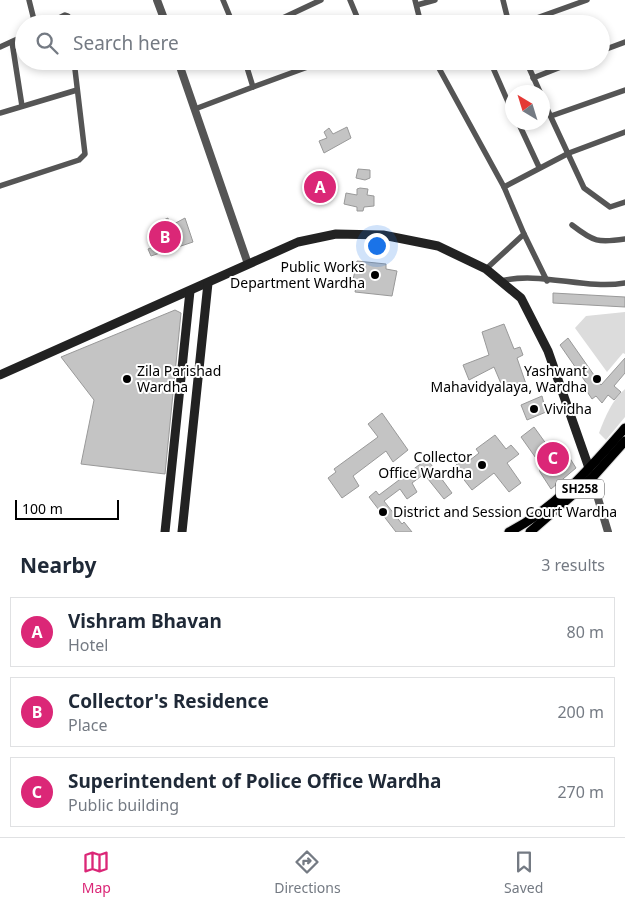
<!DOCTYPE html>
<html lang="en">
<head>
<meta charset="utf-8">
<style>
	body { margin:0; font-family:"Noto Sans",sans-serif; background:#f2f2f3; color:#1f2937 }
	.compass { position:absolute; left:505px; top:85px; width:45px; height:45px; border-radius:50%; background:#fff; box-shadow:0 2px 8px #0003; rotate:322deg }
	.scale { position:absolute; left:15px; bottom:12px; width:104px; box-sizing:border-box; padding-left:5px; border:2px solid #000; border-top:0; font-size:14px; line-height:18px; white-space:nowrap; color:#000; -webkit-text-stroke:4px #fff; paint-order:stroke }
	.you { position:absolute; left:376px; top:245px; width:18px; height:18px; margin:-12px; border:4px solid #fff; border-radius:50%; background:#1a73e8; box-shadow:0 0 0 8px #1a73e833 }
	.badge { display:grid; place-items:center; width:32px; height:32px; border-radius:50%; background:#db2777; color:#fff; font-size:16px; font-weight:700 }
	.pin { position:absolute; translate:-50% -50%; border:2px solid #fff; box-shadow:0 1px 5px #0006 }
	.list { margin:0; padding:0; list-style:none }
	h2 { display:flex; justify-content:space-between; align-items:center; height:65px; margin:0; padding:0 20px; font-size:21px }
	h2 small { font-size:16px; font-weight:400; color:#747a83 }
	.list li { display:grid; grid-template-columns:32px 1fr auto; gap:15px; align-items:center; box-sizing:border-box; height:70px; margin:0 10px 10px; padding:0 10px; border:1px solid #e0e1e3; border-radius:0px }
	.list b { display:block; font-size:19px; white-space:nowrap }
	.list p { margin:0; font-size:16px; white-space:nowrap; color:#747a83 }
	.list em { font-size:16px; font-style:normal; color:#747a83 }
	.icon { flex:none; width:28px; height:28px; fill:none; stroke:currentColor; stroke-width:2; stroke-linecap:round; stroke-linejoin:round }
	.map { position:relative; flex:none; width:625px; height:532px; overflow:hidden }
	.search { position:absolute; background:#fff; box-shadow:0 2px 8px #0003; left:15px; right:15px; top:15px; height:55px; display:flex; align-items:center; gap:12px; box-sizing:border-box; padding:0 18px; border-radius:28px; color:#747a83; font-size:19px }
	.sheet { height:305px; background:#fff }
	nav { display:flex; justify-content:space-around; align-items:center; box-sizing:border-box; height:70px; border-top:1px solid #e0e1e3; background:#fff; font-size:14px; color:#747a83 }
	nav a { display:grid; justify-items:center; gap:2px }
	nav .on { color:#db2777 }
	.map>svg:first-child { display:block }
	.green { fill:#dcdcdc }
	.building { fill:#c4c4c4; stroke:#999 }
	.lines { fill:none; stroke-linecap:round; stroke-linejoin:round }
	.primary-casing { stroke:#dbdbdb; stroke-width:11 }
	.minor { stroke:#555; stroke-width:5.5 }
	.tertiary { stroke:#555; stroke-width:8 }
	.secondary { stroke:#222; stroke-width:9 }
	.primary { stroke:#000; stroke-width:9 }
	.poi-dot { fill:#000; stroke:#fff; stroke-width:2 }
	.labels { text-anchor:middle; stroke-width:4; stroke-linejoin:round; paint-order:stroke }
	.shield { fill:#fff; stroke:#4c4c4c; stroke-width:1 }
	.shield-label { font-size:12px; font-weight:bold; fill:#000 }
	.poi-label { font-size:14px; fill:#000; stroke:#fff; text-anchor:end }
</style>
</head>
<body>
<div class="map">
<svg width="625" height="532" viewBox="0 0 625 532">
	<rect width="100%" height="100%" fill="#fff"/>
	<!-- green -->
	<g class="green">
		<polygon points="625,312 625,354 623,353 607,372 575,328 586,316"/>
		<path d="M 625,389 L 625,417 L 606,440 L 599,433 C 605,417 612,400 625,389 Z"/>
	</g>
	<!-- building -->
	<g class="building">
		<polygon points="347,127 351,138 324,153 319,141 327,138 324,132 329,128 333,134"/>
		<polygon points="358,169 370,170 370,178 365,180 356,178"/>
		<polygon points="360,188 368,189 367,195 374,196 374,206 364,207 363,211 357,211 357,207 344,204 346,193 357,195 357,189"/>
		<polygon points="168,218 170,226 185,218 193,242 151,256 148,249 155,246 149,236 161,231 157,223"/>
		<polygon points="357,261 386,264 386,269 397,271 392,296 355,292 357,283 353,280"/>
		<polygon points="553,293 625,297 625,307 553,303"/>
		<polygon points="175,310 181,313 165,474 81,464 94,400 61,357"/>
		<polygon points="504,324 514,349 520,347 523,355 517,358 526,384 505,393 494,367 469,380 463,365 489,355 482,332"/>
		<polygon points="568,338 601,385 625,358 625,373 614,386 621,392 614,400 608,395 602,403 596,396 592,399 584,387 587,384 560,345"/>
		<polygon points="542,396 546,412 527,420 521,405"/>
		<polygon points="382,413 408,450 393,462 386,451 353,476 359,486 342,498 328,478 336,472 334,469 378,437 368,424"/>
		<polygon points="534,427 552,452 562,456 566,452 576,468 551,489 540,472 538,461 521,437"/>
		<polygon points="495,435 506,449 511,445 519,454 507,463 521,483 509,492 494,473 472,490 454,467 467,455 470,460 479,453 476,449"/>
		<polygon points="427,459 452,493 444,499 424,474 412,483 417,492 407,499 400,489 384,501 402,524 404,522 412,532 396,532 369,497 376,491 379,495"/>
	</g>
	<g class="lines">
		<defs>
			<g id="primary">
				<path d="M 509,532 C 556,508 591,467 625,428"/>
				<polyline points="530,532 592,478 625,441"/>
			</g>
		</defs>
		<!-- primary casing -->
		<use href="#primary" class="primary-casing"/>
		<!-- minor -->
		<g class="minor">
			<polyline points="29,0 35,24"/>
			<polyline points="223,0 233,24"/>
			<polyline points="350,0 360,24"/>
			<polyline points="415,0 421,24"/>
			<polyline points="503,0 509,24"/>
			<polyline points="417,5 435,0"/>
			<polyline points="47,24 65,15 68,16 70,24"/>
			<polyline points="270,24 321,0"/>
			<polyline points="520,24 587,0"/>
			<polyline points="12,42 22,106"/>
			<polyline points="0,47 24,36"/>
			<polyline points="601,51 625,42"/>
			<polyline points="245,61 253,87 324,61"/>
			<polyline points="435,61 504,187 524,234 486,269"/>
			<polyline points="490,61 512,111"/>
			<polyline points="526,61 540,92"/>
			<polyline points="533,78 576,61"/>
			<polyline points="542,98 584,188 610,207 625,202"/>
			<polyline points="195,109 253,87"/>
			<polyline points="0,113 77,90"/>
			<polyline points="551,116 625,90"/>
			<polyline points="518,122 539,167"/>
			<polyline points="0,186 79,160 85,154 74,61"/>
			<polyline points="504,187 569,153 625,132"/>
			<path d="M 572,225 C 594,242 598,243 625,239"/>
			<polyline points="524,234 547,281"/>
			<path d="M 501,281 C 540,271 585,290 625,283"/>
		</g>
		<!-- tertiary -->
		<g class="tertiary">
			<polyline points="157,0 166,24"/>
			<polyline points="178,61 248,264"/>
			<polyline points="591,475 608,532"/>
		</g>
		<!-- secondary -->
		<g class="secondary">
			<polyline points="0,375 298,242 336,234 383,235 438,246 486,269 521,298 548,351 589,468"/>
			<polyline points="165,532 190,291"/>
			<polyline points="182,532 208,283"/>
		</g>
		<!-- primary -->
		<use href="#primary" class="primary"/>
	</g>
	<!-- markers -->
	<g class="poi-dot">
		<circle cx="375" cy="275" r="5"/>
		<circle cx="127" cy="379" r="5"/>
		<circle cx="597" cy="379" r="5"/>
		<circle cx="534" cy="409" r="5"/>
		<circle cx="482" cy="465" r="5"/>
		<circle cx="383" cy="512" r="5"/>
	</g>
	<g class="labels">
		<!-- shield labels -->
		<rect class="shield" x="556" y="479.5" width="48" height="19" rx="4"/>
		<g class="shield-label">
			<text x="580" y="493">SH258</text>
		</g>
		<!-- poi labels -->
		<g class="poi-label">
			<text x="365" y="272">Public Works<tspan x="365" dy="16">Department Wardha</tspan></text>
			<text x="137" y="376" text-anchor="start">Zila Parishad<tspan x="137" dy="16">Wardha</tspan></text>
			<text x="587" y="376">Yashwant<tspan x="587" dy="16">Mahavidyalaya, Wardha</tspan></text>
			<text x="544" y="414" text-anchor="start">Vividha</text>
			<text x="472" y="462">Collector<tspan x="472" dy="16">Office Wardha</tspan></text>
			<text x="393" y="517" text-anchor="start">District and Session Court Wardha</text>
		</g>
	</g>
</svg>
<svg class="compass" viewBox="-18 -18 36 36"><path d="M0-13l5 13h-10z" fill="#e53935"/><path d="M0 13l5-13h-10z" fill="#747a83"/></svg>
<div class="scale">100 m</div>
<div class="you"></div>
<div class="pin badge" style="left:320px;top:187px">A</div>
<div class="pin badge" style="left:165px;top:237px">B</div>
<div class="pin badge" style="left:553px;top:458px">C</div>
<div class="search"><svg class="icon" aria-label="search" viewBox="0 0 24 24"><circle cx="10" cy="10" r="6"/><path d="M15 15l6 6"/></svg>Search here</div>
</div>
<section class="sheet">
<h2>Nearby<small>3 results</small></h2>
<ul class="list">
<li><span class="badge">A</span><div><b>Vishram Bhavan</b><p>Hotel</p></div><em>80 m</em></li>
<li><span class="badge">B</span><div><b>Collector's Residence</b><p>Place</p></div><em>200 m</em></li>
<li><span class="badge">C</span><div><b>Superintendent of Police Office Wardha</b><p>Public building</p></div><em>270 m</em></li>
</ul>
</section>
<nav>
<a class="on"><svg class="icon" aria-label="map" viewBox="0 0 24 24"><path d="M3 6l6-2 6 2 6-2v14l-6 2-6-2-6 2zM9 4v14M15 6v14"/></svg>Map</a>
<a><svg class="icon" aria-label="directions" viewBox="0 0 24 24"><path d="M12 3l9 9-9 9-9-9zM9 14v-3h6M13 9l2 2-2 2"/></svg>Directions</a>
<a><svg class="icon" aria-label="saved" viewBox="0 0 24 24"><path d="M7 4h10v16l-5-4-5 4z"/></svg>Saved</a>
</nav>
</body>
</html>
